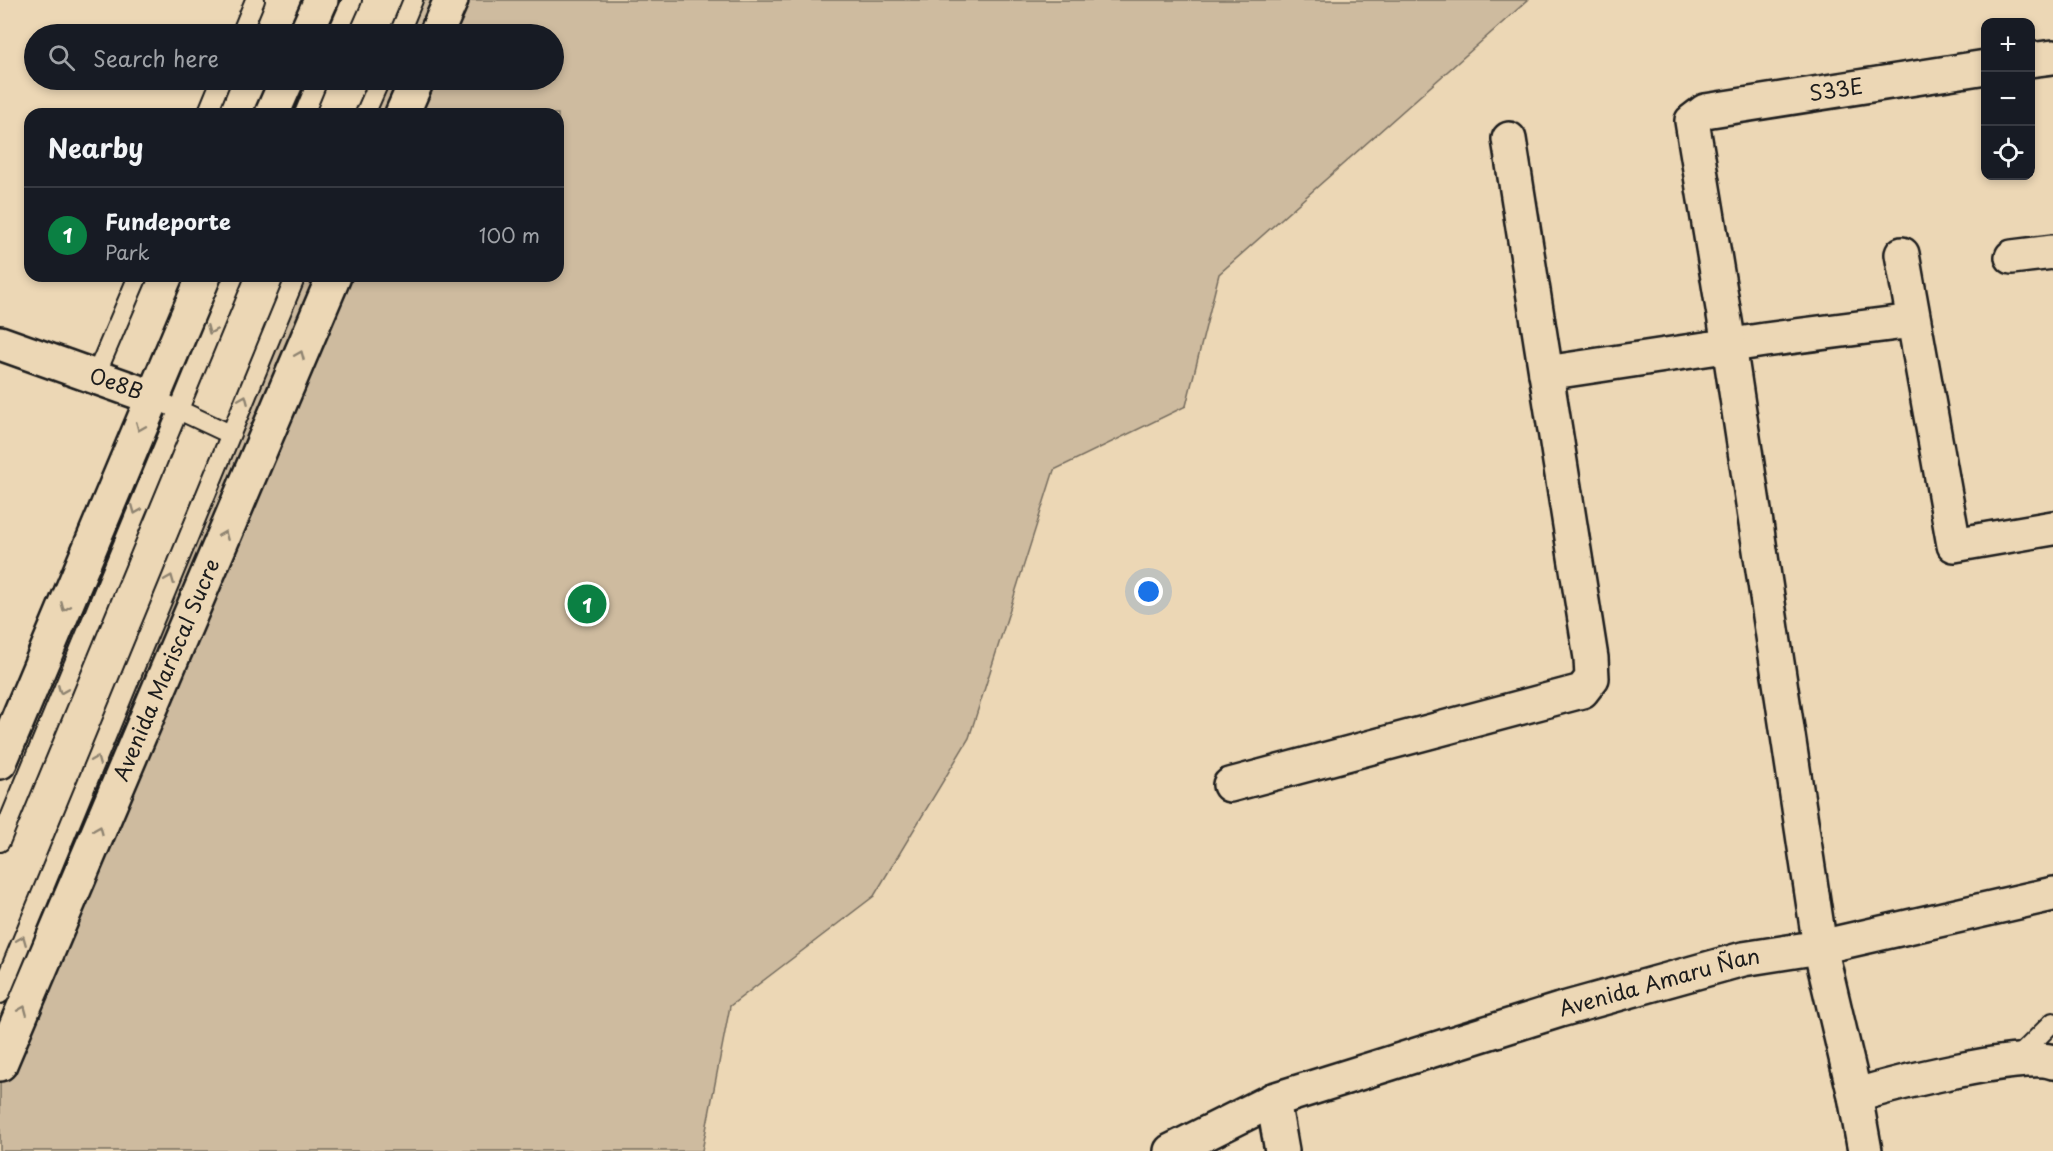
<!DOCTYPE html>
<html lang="en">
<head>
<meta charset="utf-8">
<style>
	body { margin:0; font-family:"Playpen Sans",sans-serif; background:#20242c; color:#f1f3f6 }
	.controls { position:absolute; right:18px; top:18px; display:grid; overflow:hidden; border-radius:12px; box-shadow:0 3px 9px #0003 }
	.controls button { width:54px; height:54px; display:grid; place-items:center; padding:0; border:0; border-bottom:2px solid #363941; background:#171b24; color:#f1f3f6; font:30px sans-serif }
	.you { position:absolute; left:1149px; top:592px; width:21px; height:21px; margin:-15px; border:4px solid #fff; border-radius:50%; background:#1a73e8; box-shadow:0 0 0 9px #1a73e833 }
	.badge { display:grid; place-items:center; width:39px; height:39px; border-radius:50%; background:#0b8043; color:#fff; font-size:20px; font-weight:700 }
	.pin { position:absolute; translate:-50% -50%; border:3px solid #fff; box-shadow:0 2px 6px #0006 }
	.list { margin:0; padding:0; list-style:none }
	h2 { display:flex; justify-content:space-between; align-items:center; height:78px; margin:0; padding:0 24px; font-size:26px }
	h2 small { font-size:20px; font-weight:400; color:#9ea1a6 }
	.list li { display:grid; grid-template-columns:39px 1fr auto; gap:18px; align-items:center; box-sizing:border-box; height:96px; padding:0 24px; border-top:2px solid #363941 }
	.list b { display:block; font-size:22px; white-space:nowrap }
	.list p { margin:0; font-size:20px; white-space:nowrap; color:#9ea1a6 }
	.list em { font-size:20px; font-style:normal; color:#9ea1a6 }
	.icon { flex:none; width:33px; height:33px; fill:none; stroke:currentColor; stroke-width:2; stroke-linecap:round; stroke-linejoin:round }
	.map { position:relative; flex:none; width:2053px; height:1151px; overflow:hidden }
	.search { position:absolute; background:#171b24; box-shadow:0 3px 9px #0003; left:24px; top:24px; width:540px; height:66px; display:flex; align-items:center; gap:15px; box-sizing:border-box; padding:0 21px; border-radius:33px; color:#9ea1a6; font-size:22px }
	.panel { position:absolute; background:#171b24; box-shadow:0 3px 9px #0003; left:24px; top:108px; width:540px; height:174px; border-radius:18px }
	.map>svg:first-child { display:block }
	.green { fill:#cebb9f; stroke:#756c5e; stroke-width:1.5 }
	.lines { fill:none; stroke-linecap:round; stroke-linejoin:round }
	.lane-casing { stroke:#1c1c1c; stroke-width:22 }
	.street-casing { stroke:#1c1c1c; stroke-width:38 }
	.primary-casing { stroke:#1c1c1c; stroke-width:38 }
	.lane { stroke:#ecd7b5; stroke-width:18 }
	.street { stroke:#ecd7b5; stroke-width:33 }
	.primary { stroke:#ecd7b5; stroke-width:33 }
	.oneway { stroke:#8e8370 }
	.labels { text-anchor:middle; stroke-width:4.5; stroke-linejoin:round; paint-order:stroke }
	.street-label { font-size:21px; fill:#1c1c1c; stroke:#ecd7b5 }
</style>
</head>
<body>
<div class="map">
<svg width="2053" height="1151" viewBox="0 0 2053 1151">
	<rect width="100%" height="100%" fill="#ecd7b5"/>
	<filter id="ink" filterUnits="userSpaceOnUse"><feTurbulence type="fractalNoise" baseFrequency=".0167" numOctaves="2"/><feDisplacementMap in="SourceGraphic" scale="12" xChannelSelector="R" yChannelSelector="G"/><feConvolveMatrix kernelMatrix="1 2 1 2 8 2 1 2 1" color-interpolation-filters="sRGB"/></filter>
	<g filter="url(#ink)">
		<!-- green -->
		<polygon class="green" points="412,0 1528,0 1219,274 1186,406 1054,470 969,738 874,896 730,1006 702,1151 0,1151 0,1040 225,439 295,276 558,276 558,114 363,114 378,80 554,80 554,34 397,34"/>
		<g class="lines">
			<defs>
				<g id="lane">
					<polyline points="241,34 255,0"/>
					<polyline points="337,34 352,0"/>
					<polyline points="399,34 413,0"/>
					<polyline points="207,114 221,80"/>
					<polyline points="304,114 318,80"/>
					<polyline points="365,114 380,80"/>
					<polyline points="95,377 138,276"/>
					<polyline points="166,404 230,434"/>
					<polyline points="0,842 234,276"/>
					<polyline points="0,994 296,276"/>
					<polyline points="2015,1060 2053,1022"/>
				</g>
				<g id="street">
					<polyline points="2030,60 2053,57"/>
					<polyline points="1902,254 1954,545 2053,528"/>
					<polyline points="2012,257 2053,252"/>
					<path id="s1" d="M 0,343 L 152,397"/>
					<polyline points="1546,373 1765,340 1913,321"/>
					<polyline points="1230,785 1582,691 1592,678 1591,658 1509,139"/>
					<path d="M 1855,1096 C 1889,1085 2024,1051 2053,1062"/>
					<polyline points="1273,1100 1282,1151"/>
					<path id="s2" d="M 1171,1151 L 1273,1100 L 1560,1010 L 1743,959 L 1820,947 L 2053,894"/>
					<path id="s3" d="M 1865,1151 L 1855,1096 L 1820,947 L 1729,345 L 1692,121 L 1705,111 L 1986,67"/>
				</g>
				<g id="primary">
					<polyline points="306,34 321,0"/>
					<polyline points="436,34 451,0"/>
					<polyline points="272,114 287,80"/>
					<polyline points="402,114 417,80"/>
					<polyline points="0,762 204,276"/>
					<path id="s4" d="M 0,1064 L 334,276"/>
				</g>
			</defs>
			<!-- lane casing -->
			<use href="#lane" class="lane-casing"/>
			<!-- street casing -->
			<use href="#street" class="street-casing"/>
			<!-- primary casing -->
			<use href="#primary" class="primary-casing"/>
			<!-- lane -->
			<use href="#lane" class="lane"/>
			<!-- street -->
			<use href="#street" class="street"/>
			<!-- primary -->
			<use href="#primary" class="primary"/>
		</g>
		<!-- one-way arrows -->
		<defs><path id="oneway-chevron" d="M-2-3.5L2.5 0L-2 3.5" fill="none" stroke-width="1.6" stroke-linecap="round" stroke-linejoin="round" transform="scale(1.5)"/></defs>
		<g class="oneway">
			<use href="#oneway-chevron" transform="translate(211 330) rotate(113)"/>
			<use href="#oneway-chevron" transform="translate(300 355) rotate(-67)"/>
			<use href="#oneway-chevron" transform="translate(244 399) rotate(-67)"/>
			<use href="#oneway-chevron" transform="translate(140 427) rotate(113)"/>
			<use href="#oneway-chevron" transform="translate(136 510) rotate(112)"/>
			<use href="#oneway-chevron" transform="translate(224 535) rotate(-67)"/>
			<use href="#oneway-chevron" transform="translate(170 579) rotate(-68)"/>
			<use href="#oneway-chevron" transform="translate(65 607) rotate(113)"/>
			<use href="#oneway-chevron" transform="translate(62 690) rotate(112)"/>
			<use href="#oneway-chevron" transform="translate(96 760) rotate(-68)"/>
			<use href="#oneway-chevron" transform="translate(99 830) rotate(-67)"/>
			<use href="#oneway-chevron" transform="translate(22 940) rotate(-68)"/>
			<use href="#oneway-chevron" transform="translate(23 1010) rotate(-67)"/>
		</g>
	</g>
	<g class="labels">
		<!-- street labels -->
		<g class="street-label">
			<text dy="7" stroke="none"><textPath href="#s3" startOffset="1194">S33E</textPath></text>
			<text dy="7" stroke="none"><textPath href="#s1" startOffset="123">Oe8B</textPath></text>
			<text dy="7" stroke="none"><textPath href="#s4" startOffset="428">Avenida Mariscal Sucre</textPath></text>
			<text dy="7" stroke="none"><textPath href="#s2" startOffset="518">Avenida Amaru Ñan</textPath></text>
		</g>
	</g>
</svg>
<div class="controls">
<button>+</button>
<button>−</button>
<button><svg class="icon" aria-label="locate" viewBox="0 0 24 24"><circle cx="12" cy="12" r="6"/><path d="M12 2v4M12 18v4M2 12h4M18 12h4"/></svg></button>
</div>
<div class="you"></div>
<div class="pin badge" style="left:587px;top:604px">1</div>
<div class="search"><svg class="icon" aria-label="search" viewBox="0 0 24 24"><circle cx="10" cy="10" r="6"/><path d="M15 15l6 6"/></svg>Search here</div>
<section class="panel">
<h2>Nearby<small></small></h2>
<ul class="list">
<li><span class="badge">1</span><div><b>Fundeporte</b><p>Park</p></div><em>100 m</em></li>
</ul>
</section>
</div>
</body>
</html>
